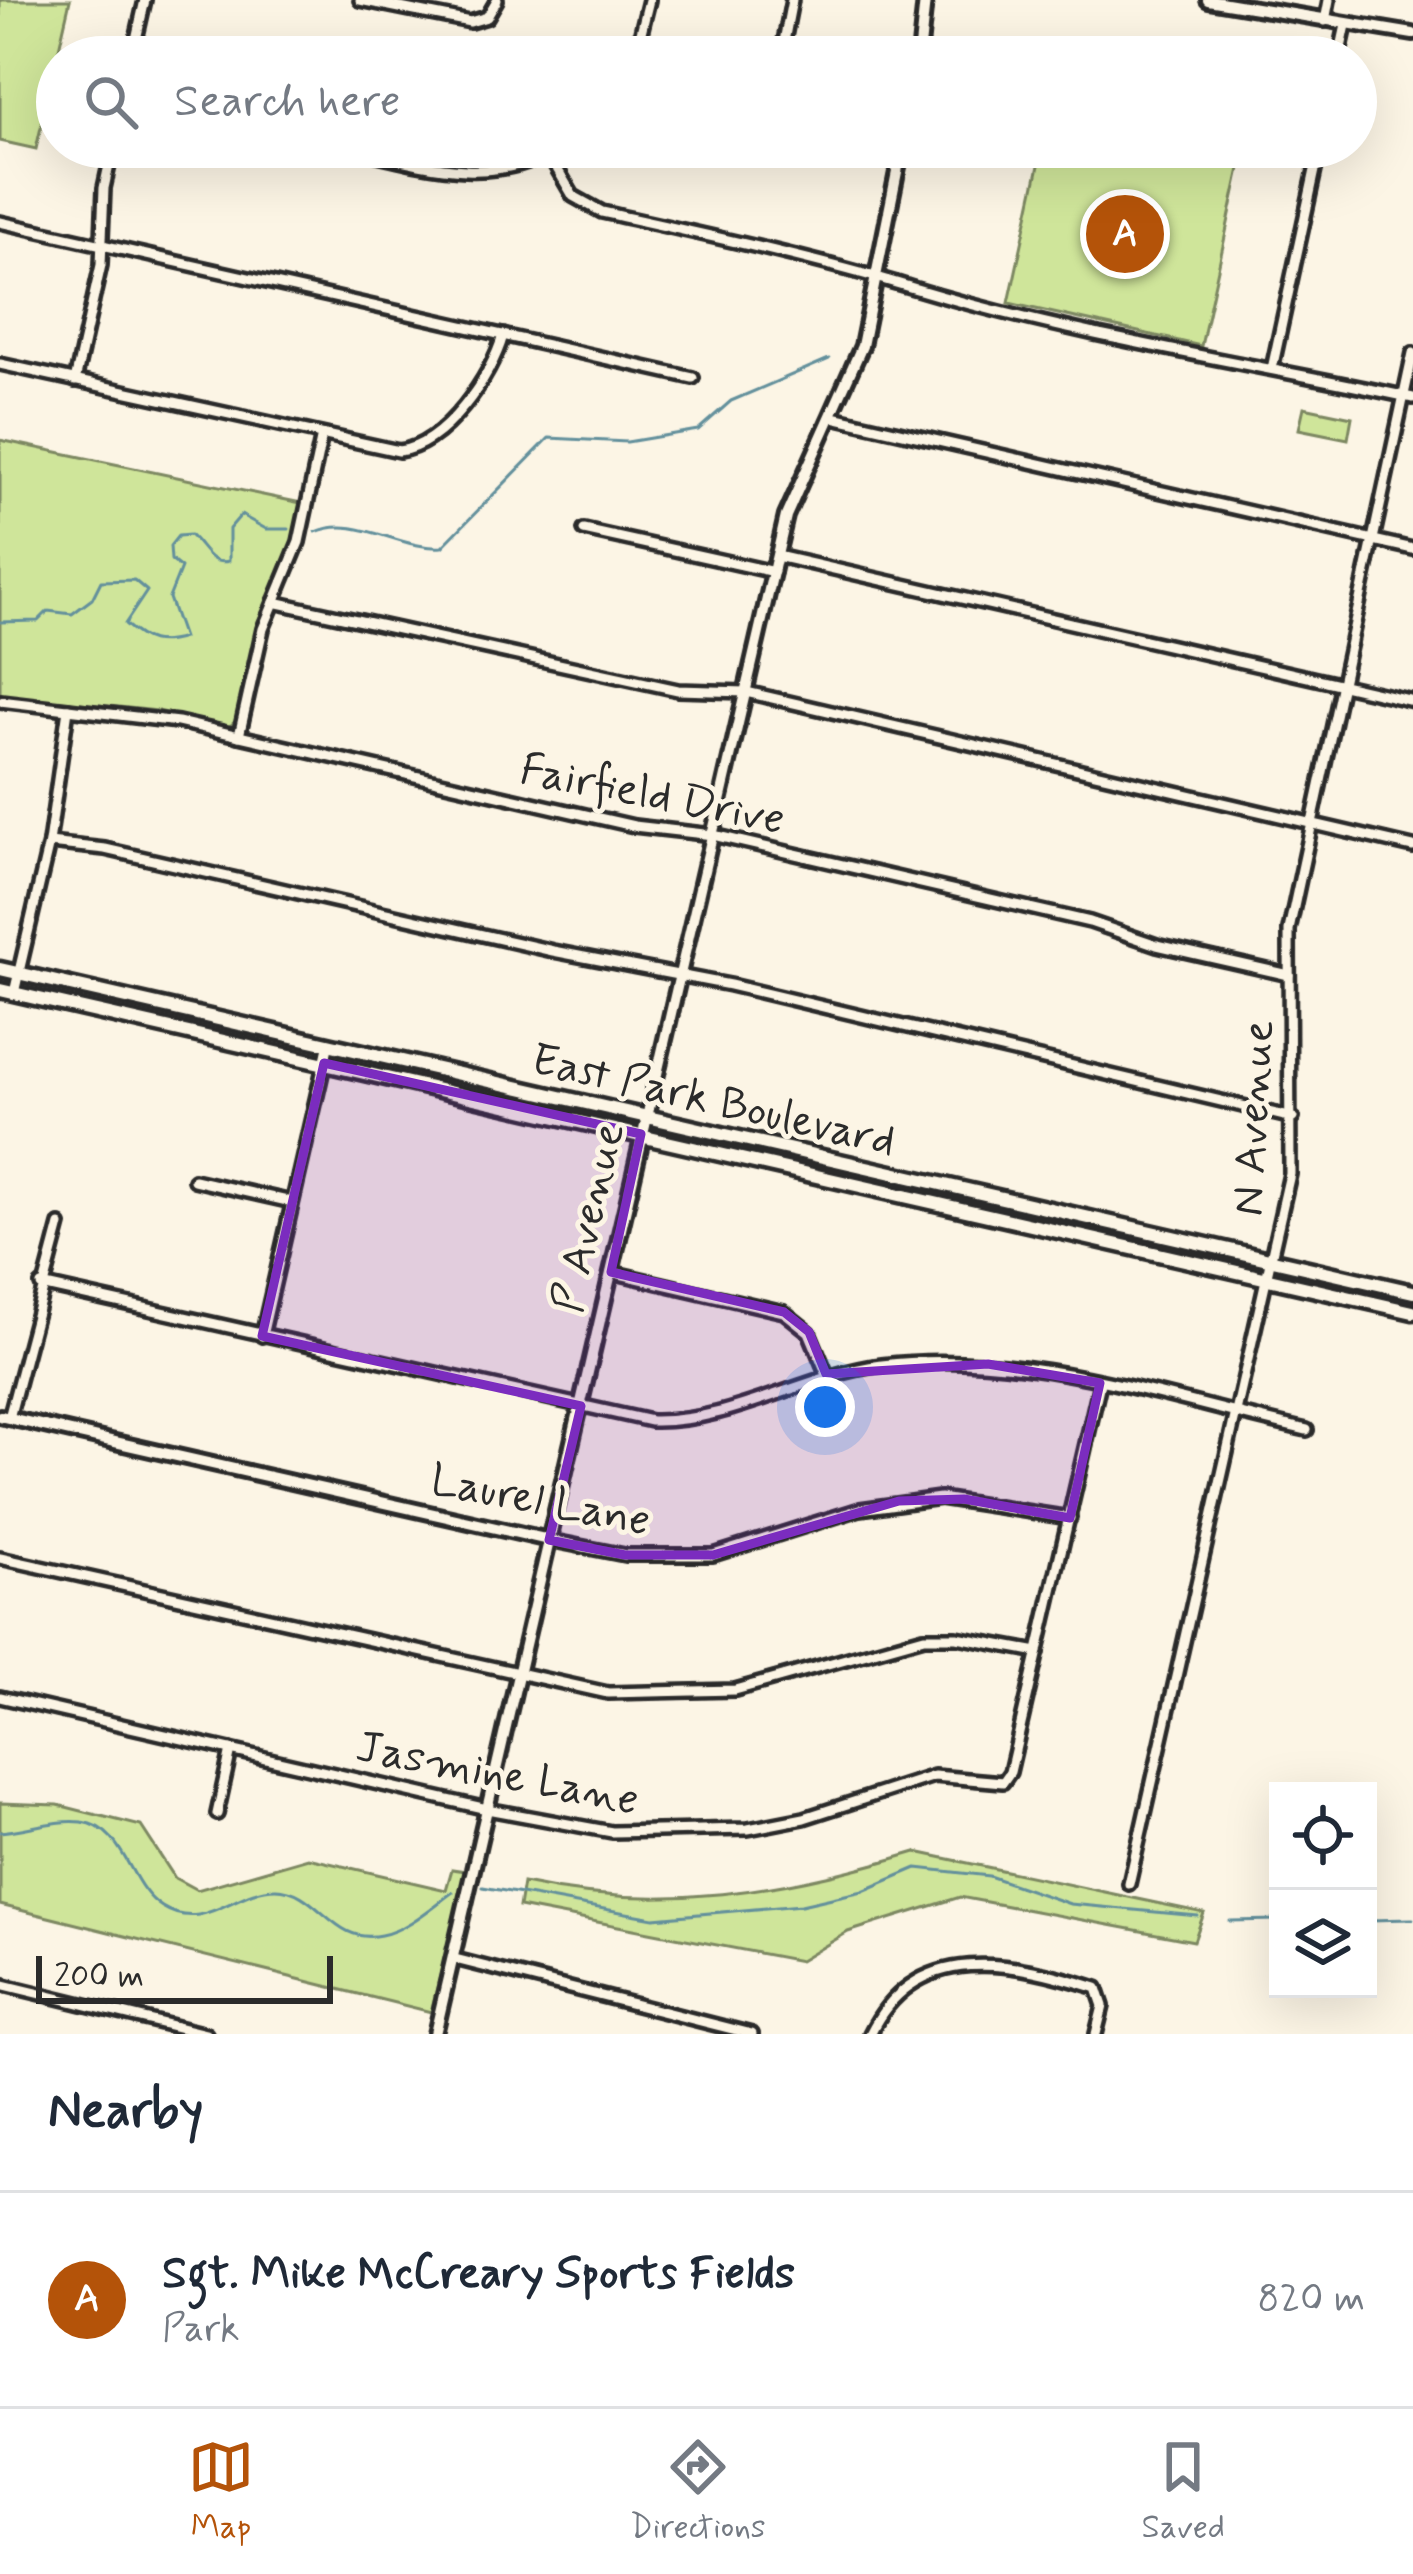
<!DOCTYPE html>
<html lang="en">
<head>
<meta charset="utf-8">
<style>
	body { margin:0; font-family:Mynerve,sans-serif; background:#f6f6f7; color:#1f2937 }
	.controls { position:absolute; right:36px; bottom:36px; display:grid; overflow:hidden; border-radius:0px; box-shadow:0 12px 48px #0002 }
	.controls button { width:108px; height:108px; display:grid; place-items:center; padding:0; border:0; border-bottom:3px solid #e0e1e3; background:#fff; color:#1f2937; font:60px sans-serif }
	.scale { position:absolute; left:36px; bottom:30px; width:297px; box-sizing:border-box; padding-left:12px; border:6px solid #2b2b2b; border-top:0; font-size:33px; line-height:42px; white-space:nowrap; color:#2b2b2b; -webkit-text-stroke:9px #fcf5e5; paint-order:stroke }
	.you { position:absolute; left:825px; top:1407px; width:42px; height:42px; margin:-30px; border:9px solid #fff; border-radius:50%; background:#1a73e8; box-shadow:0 0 0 18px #1a73e833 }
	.badge { display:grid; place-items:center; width:78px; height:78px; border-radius:50%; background:#b45309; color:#fff; font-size:39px; font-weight:700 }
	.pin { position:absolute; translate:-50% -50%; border:6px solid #fff; box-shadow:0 3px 12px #0006 }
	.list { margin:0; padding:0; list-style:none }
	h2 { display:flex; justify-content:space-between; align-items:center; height:156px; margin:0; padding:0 48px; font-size:51px }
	h2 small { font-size:39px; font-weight:400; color:#747a83 }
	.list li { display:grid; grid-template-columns:78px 1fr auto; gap:36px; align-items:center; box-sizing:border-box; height:216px; padding:0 48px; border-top:3px solid #e0e1e3 }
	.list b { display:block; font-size:45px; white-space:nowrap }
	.list p { margin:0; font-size:39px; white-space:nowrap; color:#747a83 }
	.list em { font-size:39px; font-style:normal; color:#747a83 }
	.icon { flex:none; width:66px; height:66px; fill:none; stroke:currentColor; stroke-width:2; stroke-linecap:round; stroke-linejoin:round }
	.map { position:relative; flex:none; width:1413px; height:2034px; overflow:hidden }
	.search { position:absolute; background:#fff; box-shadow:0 12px 48px #0002; left:36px; right:36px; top:36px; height:132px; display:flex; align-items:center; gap:30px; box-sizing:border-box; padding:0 42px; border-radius:66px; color:#747a83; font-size:45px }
	.sheet { height:372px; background:#fff }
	nav { display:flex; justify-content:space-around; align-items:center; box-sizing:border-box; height:168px; border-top:3px solid #e0e1e3; background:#fff; font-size:33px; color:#747a83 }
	nav a { display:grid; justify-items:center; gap:6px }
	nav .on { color:#b45309 }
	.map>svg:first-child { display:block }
	.green { fill:#cfe59a; stroke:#7d8862; stroke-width:3 }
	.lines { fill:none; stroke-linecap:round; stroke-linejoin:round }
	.stream { stroke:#63909c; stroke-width:3 }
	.minor-casing { stroke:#2b2b2b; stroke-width:18 }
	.tertiary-casing { stroke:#2b2b2b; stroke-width:20 }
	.secondary-casing { stroke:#2b2b2b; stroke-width:21 }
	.minor { stroke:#fcf5e5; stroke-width:9 }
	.tertiary { stroke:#fcf5e5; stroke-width:10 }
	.secondary { stroke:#fcf5e5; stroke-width:12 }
	.marked { fill:#7b2cbf; fill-opacity:0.2; stroke:#7b2cbf; stroke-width:9; stroke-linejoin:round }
	.labels { text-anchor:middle; stroke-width:10; stroke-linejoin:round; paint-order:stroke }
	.street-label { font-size:45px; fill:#2b2b2b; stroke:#fcf5e5 }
</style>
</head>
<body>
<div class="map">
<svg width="1413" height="2034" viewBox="0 0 1413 2034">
	<rect width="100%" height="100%" fill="#fcf5e5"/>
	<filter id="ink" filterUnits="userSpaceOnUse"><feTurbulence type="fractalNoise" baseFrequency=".00833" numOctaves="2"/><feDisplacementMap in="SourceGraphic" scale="24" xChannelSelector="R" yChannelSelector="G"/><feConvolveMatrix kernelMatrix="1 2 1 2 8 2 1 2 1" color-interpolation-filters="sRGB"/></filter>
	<g filter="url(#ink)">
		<!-- green -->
		<g class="green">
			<polygon points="0,0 70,0 36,149 0,141"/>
			<polygon points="1043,147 1162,147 1241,164 1201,346 1009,303"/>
			<polygon points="1304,407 1352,417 1348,439 1299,429"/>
			<polygon points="0,440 301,503 288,557 258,621 237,720 229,727 158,711 0,695"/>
			<polygon points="0,1803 58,1805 141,1826 175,1878 197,1890 308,1858 446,1890 452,1869 466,1871 431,2012 0,1905"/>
			<path d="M 916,1852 L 1204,1913 L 1194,1941 L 960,1897 L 848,1932 L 800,1961 L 519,1907 L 523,1883 C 660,1913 785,1892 916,1852 Z"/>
		</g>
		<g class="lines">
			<!-- stream -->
			<g class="stream">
				<path d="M 316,532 C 356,514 400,550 442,547 L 549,438 L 627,442 L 698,430 L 731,401 L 829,359"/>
				<path d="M 0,622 L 38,621 L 48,611 L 72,614 L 92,599 L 101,581 L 134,580 L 147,591 L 125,624 C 146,642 156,646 183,638 L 169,598 L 181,568 L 171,560 L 170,546 L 178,536 L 190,535 C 204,547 209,566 229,561 L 229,529 L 241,515 L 266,529 L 289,529"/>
				<path d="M 0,1832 C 28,1830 55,1819 82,1822 C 126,1828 128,1886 162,1907 C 205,1934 235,1889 276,1889 C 318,1889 333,1946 381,1935 C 407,1930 432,1907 453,1892"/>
				<polyline points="483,1887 654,1918 801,1905 863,1891 917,1868 989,1876 1070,1904 1198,1916"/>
				<polyline points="1368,1920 1413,1919"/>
				<polyline points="1230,1921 1278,1920"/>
			</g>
			<defs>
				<g id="minor">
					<polyline points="360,0 470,22 487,17 497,0"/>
					<polyline points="1325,21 1329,0"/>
					<polyline points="132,57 145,0"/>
					<polyline points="635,57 649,0"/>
					<polyline points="781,57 792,0"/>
					<polyline points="1339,57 1346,25"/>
					<path d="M 346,147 C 415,163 493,190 558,147"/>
					<path d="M 548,153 L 573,196 L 602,212 C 706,235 810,257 913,288 C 1073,336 1249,363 1413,398"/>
					<polyline points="0,222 693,378"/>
					<path d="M 0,364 L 399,451 C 445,445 492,376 503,335"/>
					<polyline points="1272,369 1320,147"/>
					<polyline points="75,381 101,265 104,188 113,147"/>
					<polyline points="833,417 1413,549"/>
					<polyline points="584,530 774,572"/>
					<polyline points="777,556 1413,701"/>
					<polyline points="274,602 678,690 746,692 1413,847"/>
					<polyline points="0,701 178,722 634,826 713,835 1090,922 1157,945 1289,975"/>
					<polyline points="239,736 263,629 299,542 322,435"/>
					<polyline points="49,843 105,849 553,951 730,985 1293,1118"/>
					<polyline points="14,993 49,843 68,709"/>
					<polyline points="194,1180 292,1202"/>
					<polyline points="611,1272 784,1312 809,1332 827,1375"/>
					<path d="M 41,1285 L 651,1421 C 731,1423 803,1375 882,1365 C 1023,1347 1171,1400 1307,1430"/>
					<polyline points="262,1336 328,1047"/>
					<polyline points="9,1418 60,1225"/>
					<polyline points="549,1540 625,1555 713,1555 860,1509 940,1498 1070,1518"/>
					<polyline points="0,1558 608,1693 735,1690 924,1637 957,1637 1038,1652"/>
					<polyline points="0,1697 487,1809 612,1832 748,1829 804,1818 934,1776 1003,1782 1010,1772 1100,1383"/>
					<polyline points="217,1814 231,1750"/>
					<polyline points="1129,1884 1290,1174 1289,930 1413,353"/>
					<polyline points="455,1959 752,2034"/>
					<polyline points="0,1984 206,2034"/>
					<path d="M 870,2034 C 916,1939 1014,1962 1097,1988 L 1103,2006 L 1096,2034"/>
				</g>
				<g id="tertiary">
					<polyline points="1208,0 1413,34"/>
					<polyline points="919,57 925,0"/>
					<polyline points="0,1416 549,1540"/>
					<polyline points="435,2034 786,516 862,346 902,147"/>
				</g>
				<g id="secondary">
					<polyline points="0,969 1413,1292"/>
					<polyline points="0,990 1413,1312"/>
				</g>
			</defs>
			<!-- minor casing -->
			<use href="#minor" class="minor-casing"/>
			<!-- tertiary casing -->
			<use href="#tertiary" class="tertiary-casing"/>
			<!-- secondary casing -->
			<use href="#secondary" class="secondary-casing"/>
			<!-- minor -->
			<use href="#minor" class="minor"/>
			<!-- tertiary -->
			<use href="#tertiary" class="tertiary"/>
			<!-- secondary -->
			<use href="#secondary" class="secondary"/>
		</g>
	</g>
	<!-- marked area -->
	<path class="marked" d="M 324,1063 L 641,1134 L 611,1272 L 784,1312 L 809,1332 L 826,1374 L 988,1364 L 1100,1383 L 1070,1518 L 964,1499 L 899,1501 L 713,1555 L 625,1555 L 549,1540 L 581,1406 L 262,1336 Z"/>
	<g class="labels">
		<!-- street labels -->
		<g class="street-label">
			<text transform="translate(653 792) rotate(11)" y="16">Fairfield Drive</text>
			<text transform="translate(714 1098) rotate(13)" y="16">East Park Boulevard</text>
			<text transform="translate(1251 1118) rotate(-87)" y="16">N Avenue</text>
			<text transform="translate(586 1217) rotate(-77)" y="16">P Avenue</text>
			<text transform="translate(541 1498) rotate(11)" y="16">Laurel Lane</text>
			<text transform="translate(498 1771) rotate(11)" y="16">Jasmine Lane</text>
		</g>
	</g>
</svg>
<div class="controls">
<button><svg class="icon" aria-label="locate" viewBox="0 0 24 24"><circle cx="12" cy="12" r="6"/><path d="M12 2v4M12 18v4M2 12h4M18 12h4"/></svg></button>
<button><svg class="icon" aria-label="layers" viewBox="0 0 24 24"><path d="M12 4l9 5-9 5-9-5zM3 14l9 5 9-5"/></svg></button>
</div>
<div class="scale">200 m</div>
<div class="you"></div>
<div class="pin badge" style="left:1125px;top:234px">A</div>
<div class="search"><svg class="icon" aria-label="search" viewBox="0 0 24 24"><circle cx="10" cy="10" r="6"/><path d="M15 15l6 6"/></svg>Search here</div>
</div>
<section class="sheet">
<h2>Nearby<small></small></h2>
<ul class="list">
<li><span class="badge">A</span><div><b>Sgt. Mike McCreary Sports Fields</b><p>Park</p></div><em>820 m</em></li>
</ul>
</section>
<nav>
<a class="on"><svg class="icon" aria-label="map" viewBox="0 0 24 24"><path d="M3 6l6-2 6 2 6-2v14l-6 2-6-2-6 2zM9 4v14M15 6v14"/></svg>Map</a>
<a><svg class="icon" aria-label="directions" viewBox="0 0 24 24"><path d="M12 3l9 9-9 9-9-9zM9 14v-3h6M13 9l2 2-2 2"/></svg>Directions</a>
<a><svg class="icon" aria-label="saved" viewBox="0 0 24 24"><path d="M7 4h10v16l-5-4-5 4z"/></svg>Saved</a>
</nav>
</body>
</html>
